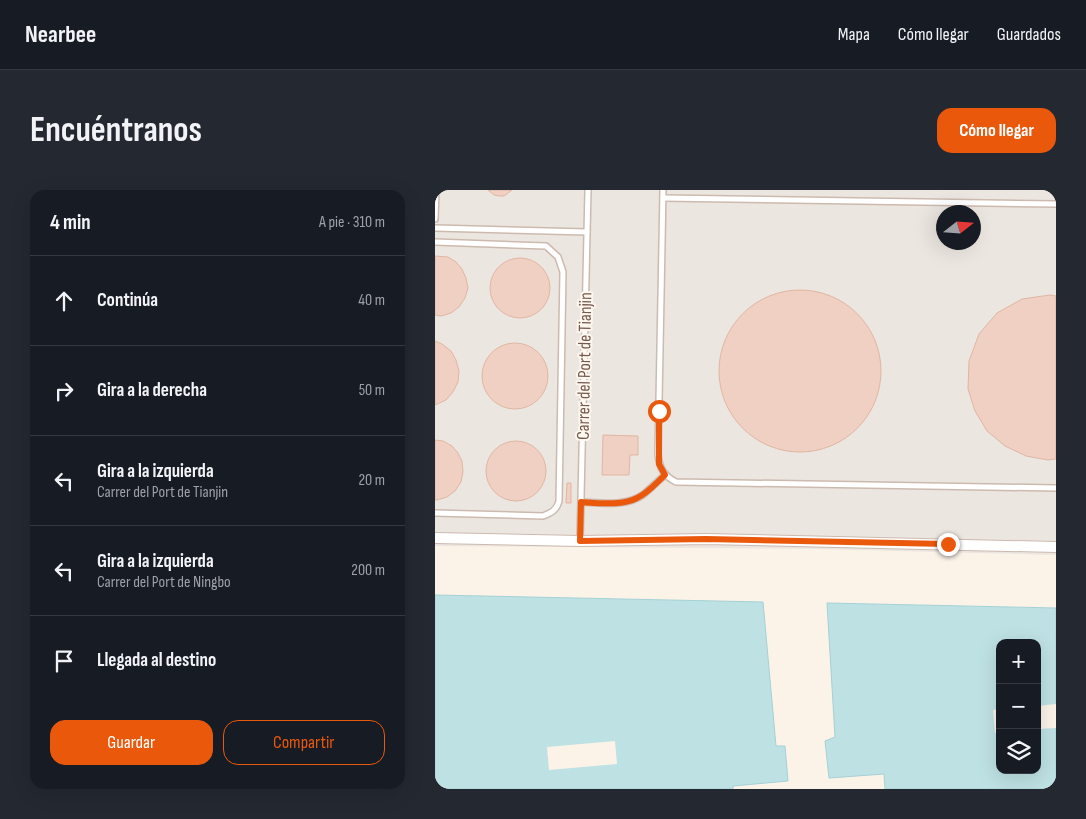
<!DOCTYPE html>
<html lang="es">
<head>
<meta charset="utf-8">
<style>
	body { margin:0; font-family:"Sofia Sans Condensed",sans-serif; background:#242831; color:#f1f3f6 }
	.controls { position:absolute; right:15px; bottom:15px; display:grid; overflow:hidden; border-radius:10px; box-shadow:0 5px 20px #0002 }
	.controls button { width:45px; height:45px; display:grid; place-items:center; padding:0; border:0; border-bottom:1px solid #363941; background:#171b24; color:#f1f3f6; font:25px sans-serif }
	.compass { position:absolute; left:501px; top:15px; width:45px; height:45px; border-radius:50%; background:#171b24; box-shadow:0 5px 20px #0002; rotate:73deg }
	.stop { position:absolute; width:15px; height:15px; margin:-11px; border:4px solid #ea580c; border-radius:50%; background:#fff }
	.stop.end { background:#ea580c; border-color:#fff; box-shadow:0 1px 5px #0008 }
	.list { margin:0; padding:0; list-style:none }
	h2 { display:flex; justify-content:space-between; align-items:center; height:65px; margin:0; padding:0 20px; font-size:21px }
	h2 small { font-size:16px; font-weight:400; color:#9ea1a6 }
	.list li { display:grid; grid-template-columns:32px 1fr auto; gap:15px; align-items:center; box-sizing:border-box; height:90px; padding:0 20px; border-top:1px solid #363941 }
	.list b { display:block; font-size:19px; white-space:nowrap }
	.list p { margin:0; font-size:16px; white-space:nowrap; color:#9ea1a6 }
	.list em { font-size:16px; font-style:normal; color:#9ea1a6 }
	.actions { display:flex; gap:10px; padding:15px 20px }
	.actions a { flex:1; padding:11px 0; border:1px solid #ea580c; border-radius:15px; text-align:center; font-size:18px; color:#ea580c }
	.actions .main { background:#ea580c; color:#fff }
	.icon { flex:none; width:28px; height:28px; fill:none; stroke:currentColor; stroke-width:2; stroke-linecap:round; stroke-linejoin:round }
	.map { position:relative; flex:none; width:621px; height:599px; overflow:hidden; border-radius:15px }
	header { display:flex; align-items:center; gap:30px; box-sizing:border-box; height:70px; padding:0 25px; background:#171b24; border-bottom:1px solid #363941 }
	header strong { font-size:24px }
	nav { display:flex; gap:28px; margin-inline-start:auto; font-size:18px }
	.intro { display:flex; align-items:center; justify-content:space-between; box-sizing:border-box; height:120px; padding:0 30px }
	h1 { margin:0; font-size:35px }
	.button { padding:12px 22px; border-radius:15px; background:#ea580c; color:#fff; font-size:18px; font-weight:700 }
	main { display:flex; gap:30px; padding:0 30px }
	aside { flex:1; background:#171b24; border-radius:15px; box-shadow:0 5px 20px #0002 }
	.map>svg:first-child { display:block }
	.industrial { fill:#ece6e1; fill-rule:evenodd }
	.water { fill:#bee1e4; stroke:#a5d1d5; fill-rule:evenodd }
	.pier { fill:#fbf2e8 }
	.building { fill:#efd0c2; stroke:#e0b6a3 }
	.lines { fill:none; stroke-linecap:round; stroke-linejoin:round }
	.service-casing { stroke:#cdbaaf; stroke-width:8 }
	.minor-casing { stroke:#cdbaaf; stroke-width:12 }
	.service { stroke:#fff; stroke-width:5 }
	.minor { stroke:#fff; stroke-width:10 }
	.route { stroke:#ea580c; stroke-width:6 }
	.labels { text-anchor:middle; stroke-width:4; stroke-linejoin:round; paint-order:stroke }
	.street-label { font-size:18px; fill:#74594e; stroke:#fef7ee }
</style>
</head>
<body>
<header>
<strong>Nearbee</strong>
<nav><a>Mapa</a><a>Cómo llegar</a><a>Guardados</a></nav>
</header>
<div class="intro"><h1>Encuéntranos</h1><a class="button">Cómo llegar</a></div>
<main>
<aside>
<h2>4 min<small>A pie · 310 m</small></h2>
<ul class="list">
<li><svg class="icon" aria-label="ahead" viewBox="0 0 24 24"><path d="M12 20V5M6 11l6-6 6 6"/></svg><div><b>Continúa</b></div><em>40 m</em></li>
<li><svg class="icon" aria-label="right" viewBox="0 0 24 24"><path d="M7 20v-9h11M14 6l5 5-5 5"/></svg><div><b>Gira a la derecha</b></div><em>50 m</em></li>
<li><svg class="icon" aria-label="left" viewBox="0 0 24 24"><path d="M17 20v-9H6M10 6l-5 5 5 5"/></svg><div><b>Gira a la izquierda</b><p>Carrer del Port de Tianjin</p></div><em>20 m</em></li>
<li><svg class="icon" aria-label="left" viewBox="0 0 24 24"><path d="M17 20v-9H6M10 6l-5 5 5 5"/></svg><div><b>Gira a la izquierda</b><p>Carrer del Port de Ningbo</p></div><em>200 m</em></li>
<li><svg class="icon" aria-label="arrive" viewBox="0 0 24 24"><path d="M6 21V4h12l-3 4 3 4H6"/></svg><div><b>Llegada al destino</b></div></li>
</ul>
<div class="actions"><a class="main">Guardar</a><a>Compartir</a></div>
</aside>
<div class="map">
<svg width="621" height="599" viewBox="0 0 621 599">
	<rect width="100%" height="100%" fill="#fbf2e8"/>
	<!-- industrial -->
	<path class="industrial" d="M 0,0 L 621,0 L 621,365 L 382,359 L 0,356 ZM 508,22 L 538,22 L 538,52 L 508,52 Z"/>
	<!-- water -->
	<g class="water">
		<polygon points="0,405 328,412 341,556 350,556 353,591 298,596 298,599 0,599"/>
		<path d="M 392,413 L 621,418 L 621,599 L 450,599 L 449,584 L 394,588 L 390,551 L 400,547 ZM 565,453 L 602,453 L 602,580 L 565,580 Z"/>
	</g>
	<!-- pier -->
	<g class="pier">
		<polygon points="621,514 621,538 602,539 602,516"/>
		<polygon points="565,519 565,543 560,543 558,520"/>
		<polygon points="180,551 182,574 114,580 112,557"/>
	</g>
	<!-- building -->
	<g class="building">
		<polygon points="53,0 77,0 69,6 64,6 59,5"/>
		<polygon points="0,66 13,67 21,72 27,79 31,88 33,98 30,108 24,117 16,123 6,126 0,125"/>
		<circle cx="85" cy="98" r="30"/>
		<circle cx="365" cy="181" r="81"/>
		<polygon points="615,105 621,106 621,269 613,270 591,266 570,256 552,241 540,221 533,199 534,171 544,144 562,123 587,109"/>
		<polygon points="0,151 7,154 16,161 21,170 24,181 23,192 18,202 11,210 0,215"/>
		<circle cx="80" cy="186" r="33"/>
		<polygon points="168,245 203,246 203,265 195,265 194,285 167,285"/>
		<polygon points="0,250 8,251 17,256 23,263 27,271 28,282 26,292 20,301 12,307 2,310 0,310"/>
		<circle cx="81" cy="281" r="30"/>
		<polygon points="132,293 136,293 136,313 131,313"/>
	</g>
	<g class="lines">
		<defs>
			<g id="service">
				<path d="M 228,0 L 223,264 C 224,278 229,286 241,292 L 621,298"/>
				<polyline points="228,8 621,14"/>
				<polyline points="0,29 1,0"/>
				<polyline points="0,38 152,42"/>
				<path d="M 0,52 L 111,56 L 123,67 L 128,82 L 124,311 C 122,320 116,323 108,326 L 0,323"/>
				<path d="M 146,312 C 166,313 192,317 209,304 C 216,298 223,291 230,285"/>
				<polyline points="145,351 153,0"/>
			</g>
			<polyline id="minor" points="0,348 145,351 271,349 621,357"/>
		</defs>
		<!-- service casing -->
		<use href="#service" class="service-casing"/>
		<!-- minor casing -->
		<use href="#minor" class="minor-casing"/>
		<!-- service -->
		<use href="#service" class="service"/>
		<!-- minor -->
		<use href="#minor" class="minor"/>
	</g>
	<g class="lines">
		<!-- route -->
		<path class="route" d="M 224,221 L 224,274 L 230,285 C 221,293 213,303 202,308 C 187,316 163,313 146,312 L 145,351 L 271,349 L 513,354"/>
	</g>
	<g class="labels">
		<!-- street labels -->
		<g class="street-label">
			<text transform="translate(149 176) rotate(-89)" y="6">Carrer del Port de Tianjin</text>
		</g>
	</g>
</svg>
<div class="controls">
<button>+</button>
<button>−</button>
<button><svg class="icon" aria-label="layers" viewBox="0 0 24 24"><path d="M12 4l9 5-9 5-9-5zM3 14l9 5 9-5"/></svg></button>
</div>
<svg class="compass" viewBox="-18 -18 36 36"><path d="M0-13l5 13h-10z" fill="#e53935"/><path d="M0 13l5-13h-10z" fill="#9ea1a6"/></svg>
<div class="stop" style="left:224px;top:221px"></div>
<div class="stop end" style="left:513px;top:354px"></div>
</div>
</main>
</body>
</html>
